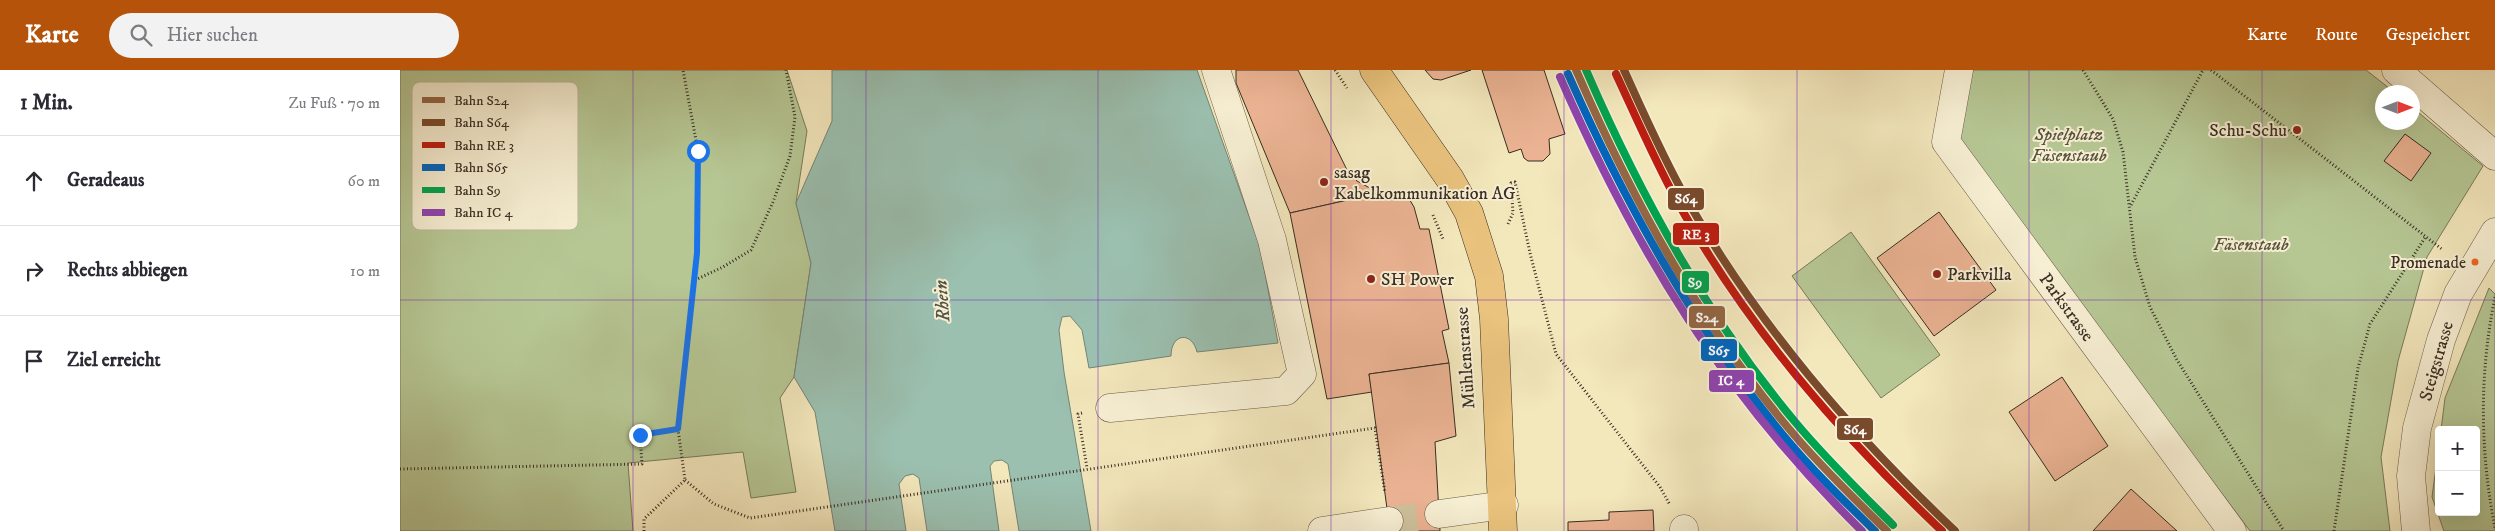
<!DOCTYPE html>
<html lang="de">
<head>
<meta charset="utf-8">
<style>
	body { margin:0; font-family:"IM FELL DW Pica",serif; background:#f2f2f3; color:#2b2b33 }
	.controls { position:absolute; right:15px; bottom:15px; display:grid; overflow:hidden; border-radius:5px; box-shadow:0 5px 20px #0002 }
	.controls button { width:45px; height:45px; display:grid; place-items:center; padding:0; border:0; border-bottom:1px solid #e1e1e2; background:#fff; color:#2b2b33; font:25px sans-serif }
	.compass { position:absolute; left:1975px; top:15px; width:45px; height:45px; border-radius:50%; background:#fff; box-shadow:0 5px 20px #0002; rotate:90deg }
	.stop { position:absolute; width:15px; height:15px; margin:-11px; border:4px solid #1a73e8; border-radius:50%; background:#fff }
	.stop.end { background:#1a73e8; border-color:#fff; box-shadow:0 1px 5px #0008 }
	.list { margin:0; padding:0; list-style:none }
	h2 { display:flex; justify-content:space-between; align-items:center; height:65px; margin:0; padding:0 20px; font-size:21px }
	h2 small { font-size:16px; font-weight:400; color:#7c7c81 }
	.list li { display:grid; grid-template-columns:32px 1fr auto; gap:15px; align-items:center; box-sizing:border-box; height:90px; padding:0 20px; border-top:1px solid #e1e1e2 }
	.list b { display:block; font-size:19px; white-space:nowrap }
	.list em { font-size:16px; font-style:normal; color:#7c7c81 }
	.icon { flex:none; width:28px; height:28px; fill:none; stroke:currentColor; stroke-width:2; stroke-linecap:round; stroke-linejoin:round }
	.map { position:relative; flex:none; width:2095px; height:461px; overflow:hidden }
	header { display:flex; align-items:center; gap:30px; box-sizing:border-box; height:70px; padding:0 25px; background:#b45309; color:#fff }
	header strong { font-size:24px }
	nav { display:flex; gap:28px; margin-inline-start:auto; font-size:18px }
	.search { width:350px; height:45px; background:#f2f2f3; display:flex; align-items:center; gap:12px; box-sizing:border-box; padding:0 18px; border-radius:28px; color:#7c7c81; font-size:19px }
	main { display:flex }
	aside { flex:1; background:#fff }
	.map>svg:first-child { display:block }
	.green { fill:#b6c794; stroke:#787a5c }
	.water { fill:#9bc0b0; stroke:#748578 }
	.building { fill:#ebb393; stroke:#392d23 }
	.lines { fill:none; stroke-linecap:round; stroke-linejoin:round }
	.minor-tunnel { stroke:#cec29d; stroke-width:28; stroke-dasharray:28 14; stroke-linecap:butt }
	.minor-casing { stroke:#685c49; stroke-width:29 }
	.major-casing { stroke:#392d23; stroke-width:29 }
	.path { stroke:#392d23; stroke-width:3; stroke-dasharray:1 2.5; stroke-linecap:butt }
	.minor { stroke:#f7efd3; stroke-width:28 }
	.major { stroke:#eac47e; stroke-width:28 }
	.rail-1-casing { stroke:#f7efd3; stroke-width:11 }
	.rail-2-casing { stroke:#f7efd3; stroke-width:11 }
	.rail-3-casing { stroke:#f7efd3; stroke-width:11 }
	.rail-4-casing { stroke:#f7efd3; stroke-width:11 }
	.rail-5-casing { stroke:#f7efd3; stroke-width:11 }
	.rail-6-casing { stroke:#f7efd3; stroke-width:11 }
	.rail-1 { stroke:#946644; stroke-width:8 }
	.rail-2 { stroke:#7a4b2a; stroke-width:8 }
	.rail-3 { stroke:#bb1e10; stroke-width:8 }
	.rail-4 { stroke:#0065bd; stroke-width:8 }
	.rail-5 { stroke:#00a34f; stroke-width:8 }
	.rail-6 { stroke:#8e44ad; stroke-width:8 }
	.route { stroke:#1a73e8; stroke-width:6 }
	.grid { fill:none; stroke:#7b2cbf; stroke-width:1; stroke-opacity:0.55 }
	.poi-dot { fill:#8f2418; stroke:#f7efd3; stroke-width:2 }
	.bus-dot { fill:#f26522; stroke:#f7efd3; stroke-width:2 }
	.labels { text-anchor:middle; stroke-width:4; stroke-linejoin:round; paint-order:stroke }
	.bus-label { font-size:17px; fill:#392d23; stroke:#f7efd3; text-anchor:end }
	.poi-label { font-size:18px; fill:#392d23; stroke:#f7efd3; text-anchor:start }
	.park-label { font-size:18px; font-style:italic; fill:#58543f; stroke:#f7efd3 }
	.street-label { font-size:18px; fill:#392d23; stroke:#f7efd3 }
	.water-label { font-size:19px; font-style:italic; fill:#525246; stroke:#f7efd3 }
	.key { fill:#f7efd3; stroke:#beb59e; stroke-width:1 }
	.key-label { font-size:14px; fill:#392d23 }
	.line-badge { stroke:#f7efd3; stroke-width:2 }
	.badge-label { font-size:14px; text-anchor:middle; font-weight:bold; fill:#fff }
</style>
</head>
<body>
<header>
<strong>Karte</strong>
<div class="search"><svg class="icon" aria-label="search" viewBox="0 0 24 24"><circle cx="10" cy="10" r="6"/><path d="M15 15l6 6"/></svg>Hier suchen</div>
<nav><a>Karte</a><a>Route</a><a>Gespeichert</a></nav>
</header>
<main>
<aside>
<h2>1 Min.<small>Zu Fuß · 70 m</small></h2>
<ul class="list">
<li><svg class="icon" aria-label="ahead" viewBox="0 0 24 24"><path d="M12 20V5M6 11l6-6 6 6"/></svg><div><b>Geradeaus</b></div><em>60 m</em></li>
<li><svg class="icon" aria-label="right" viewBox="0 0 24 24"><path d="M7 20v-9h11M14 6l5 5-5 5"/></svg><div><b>Rechts abbiegen</b></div><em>10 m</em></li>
<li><svg class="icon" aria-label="arrive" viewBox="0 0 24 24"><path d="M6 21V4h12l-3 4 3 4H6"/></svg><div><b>Ziel erreicht</b></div></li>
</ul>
</aside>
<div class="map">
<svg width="2095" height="461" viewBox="0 0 2095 461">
	<rect width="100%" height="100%" fill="#f3e7bc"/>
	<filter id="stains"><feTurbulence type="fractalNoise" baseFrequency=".004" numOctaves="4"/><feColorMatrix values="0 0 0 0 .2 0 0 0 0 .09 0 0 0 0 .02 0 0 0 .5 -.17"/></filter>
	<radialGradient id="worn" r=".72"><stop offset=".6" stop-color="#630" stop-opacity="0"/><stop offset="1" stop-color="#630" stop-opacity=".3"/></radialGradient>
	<!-- green -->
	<g class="green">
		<polygon points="0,0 387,0 407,61 396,133 411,193 394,307 380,328 396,422 351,428 343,382 228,393 233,461 0,461"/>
		<polygon points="1572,0 1966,0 1994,22 1982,22 1982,52 2012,52 2013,38 2083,96 2027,187 1998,291 1981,387 1990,461 1850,461 1558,71"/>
		<polygon points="1451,162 1540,285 1481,328 1392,206"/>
		<polygon points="2089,218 2095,224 2095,461 2044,461 2032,427 2039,375 2039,442 2076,442 2076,360 2041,360 2045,328"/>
	</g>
	<!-- water -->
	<path class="water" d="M 432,0 L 797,0 L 860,177 L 878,273 L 797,282 C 792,261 771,263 771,286 L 689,298 L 682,260 L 670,246 L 662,247 L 659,260 L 664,302 L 691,461 L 619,461 L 608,394 L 602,390 L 594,391 L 590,396 L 599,461 L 527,461 L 519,408 L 513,404 L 505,406 L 499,414 L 506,461 L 435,461 L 415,342 L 394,307 L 411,193 L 396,133 L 432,51 Z"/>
	<!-- building -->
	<g class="building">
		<polygon points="836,0 898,0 947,100 957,111 979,123 890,143 836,13"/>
		<polygon points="1025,0 1071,0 1041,10 1033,9"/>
		<polygon points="1082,0 1144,0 1165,64 1149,69 1150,84 1143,91 1128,91 1124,88 1121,79 1109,83"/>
		<polygon points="2005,64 2031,83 2011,111 1984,91"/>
		<polygon points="1005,122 1014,137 1020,159 1029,159 1049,259 1042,261 1049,293 969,304 972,322 927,329 890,143 979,123"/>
		<polygon points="1539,142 1596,220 1534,266 1477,188"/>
		<polygon points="1049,293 1056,366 1035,372 1040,461 990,461 969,304"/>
		<polygon points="1662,307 1708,376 1655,411 1609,342"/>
		<polygon points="1731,419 1777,461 1693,461"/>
		<polygon points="1253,440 1254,461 1168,461 1168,452 1209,450 1209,442"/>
	</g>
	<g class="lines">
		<!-- minor-tunnel -->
		<polyline class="minor-tunnel" points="989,451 1039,444"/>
		<defs>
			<g id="minor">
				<polyline points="1559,0 1546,72 1832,461"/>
				<polyline points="1996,0 2095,86"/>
				<polyline points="710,338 886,321 902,304 872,170 816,0"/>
				<polyline points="1039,444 1104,435"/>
				<polyline points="1284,459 1284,461"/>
				<polyline points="922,461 989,451"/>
				<polyline points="2016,461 2011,406 2017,358 2041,270 2058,224 2095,162"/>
			</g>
			<polyline id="major" points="974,0 1050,109 1069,143 1089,206 1094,249 1103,461"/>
		</defs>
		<!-- minor casing -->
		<use href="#minor" class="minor-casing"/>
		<!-- major casing -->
		<use href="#major" class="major-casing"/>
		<!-- path -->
		<g class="path">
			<polyline points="935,0 947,18"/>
			<polyline points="1683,0 1713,49 1723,82 1735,187 1750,237 1777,290 1884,461"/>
			<polyline points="1811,0 2043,180"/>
			<polyline points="1731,135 1803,0"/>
			<polyline points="1033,145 1043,169"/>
			<polyline points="1108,154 1113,143 1111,113 1115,112 1130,183 1156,284 1260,417 1270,435"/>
			<polyline points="295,210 323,197 351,180 373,132 390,86 395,47 386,0"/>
			<path d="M 2095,227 C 2079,304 2080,382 2095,458"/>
			<polyline points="682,343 678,344 687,398"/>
			<polyline points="0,399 242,394 240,365 278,359"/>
			<polyline points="285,410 314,434 350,448 975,358 985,423"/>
			<polyline points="244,461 244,449 285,410 278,359 297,183 298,81 283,0"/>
			<polyline points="1934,461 1958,298 1970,254 2026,166"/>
		</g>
		<!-- minor -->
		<use href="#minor" class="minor"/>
		<!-- major -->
		<use href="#major" class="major"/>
		<defs>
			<path id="rail-1" d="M 1176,0 C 1232,129 1299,252 1390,360 C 1420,396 1454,428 1487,461"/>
			<path id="rail-2" d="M 1224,0 C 1244,44 1263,88 1287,130 C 1358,255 1451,362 1555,461"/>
			<path id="rail-3" d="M 1216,4 C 1236,47 1255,91 1278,133 C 1347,257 1440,364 1542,461"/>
			<path id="rail-4" d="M 1168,4 C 1225,133 1292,255 1383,365 C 1411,399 1443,430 1475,461"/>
			<path id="rail-5" d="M 1186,0 C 1241,127 1307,247 1396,353 C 1426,389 1460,422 1493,455"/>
			<path id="rail-6" d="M 1160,7 C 1237,183 1324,325 1462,461"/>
		</defs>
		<!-- rail-1 casing -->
		<use href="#rail-1" class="rail-1-casing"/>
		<!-- rail-2 casing -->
		<use href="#rail-2" class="rail-2-casing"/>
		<!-- rail-3 casing -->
		<use href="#rail-3" class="rail-3-casing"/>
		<!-- rail-4 casing -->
		<use href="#rail-4" class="rail-4-casing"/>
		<!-- rail-5 casing -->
		<use href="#rail-5" class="rail-5-casing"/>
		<!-- rail-6 casing -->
		<use href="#rail-6" class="rail-6-casing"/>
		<!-- rail-1 -->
		<use href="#rail-1" class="rail-1"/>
		<!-- rail-2 -->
		<use href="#rail-2" class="rail-2"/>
		<!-- rail-3 -->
		<use href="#rail-3" class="rail-3"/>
		<!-- rail-4 -->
		<use href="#rail-4" class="rail-4"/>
		<!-- rail-5 -->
		<use href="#rail-5" class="rail-5"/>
		<!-- rail-6 -->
		<use href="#rail-6" class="rail-6"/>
	</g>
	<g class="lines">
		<!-- route -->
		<polyline class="route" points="240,365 278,359 297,183 298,81"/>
	</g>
	<!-- grid -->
	<path class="grid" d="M 233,0 L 233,461M 466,0 L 466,461M 698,0 L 698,461M 931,0 L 931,461M 1164,0 L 1164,461M 1397,0 L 1397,461M 1629,0 L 1629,461M 1862,0 L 1862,461M 0,230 L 2095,230"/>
	<!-- markers -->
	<g class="poi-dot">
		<circle cx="1897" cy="60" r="5"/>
		<circle cx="924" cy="112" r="5"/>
		<circle cx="1537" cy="204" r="5"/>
		<circle cx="971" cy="209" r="5"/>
	</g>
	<circle class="bus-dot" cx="2075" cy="192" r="4.5"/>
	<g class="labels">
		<!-- bus labels -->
		<g class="bus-label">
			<text x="2066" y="198">Promenade</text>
		</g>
		<!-- poi labels -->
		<g class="poi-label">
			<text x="1887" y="66" text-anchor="end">Schu-Schu</text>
			<text x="934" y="108">sasag<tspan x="934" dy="21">Kabelkommunikation AG</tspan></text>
			<text x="1547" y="210">Parkvilla</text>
			<text x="981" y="215">SH Power</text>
		</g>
		<!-- park labels -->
		<g class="park-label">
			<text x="1669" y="70">Spielplatz<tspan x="1669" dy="21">Fäsenstaub</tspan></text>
			<text x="1851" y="180">Fäsenstaub</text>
		</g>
		<!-- street labels -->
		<g class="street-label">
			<text transform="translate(1667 237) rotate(54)" y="6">Parkstrasse</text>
			<text transform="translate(1065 288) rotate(-94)" y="6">Mühlenstrasse</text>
			<text transform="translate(2036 291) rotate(-74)" y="6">Steigstrasse</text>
		</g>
		<!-- water labels -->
		<g class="water-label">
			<text transform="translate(541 231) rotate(-94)" y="7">Rhein</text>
		</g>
	</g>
	<!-- legend -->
	<rect x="12" y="12" width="166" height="148" rx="8" class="key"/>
	<rect x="22" y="27" width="23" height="6" fill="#946644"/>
	<rect x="22" y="49" width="23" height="7" fill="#7a4b2a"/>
	<rect x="22" y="72" width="23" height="6" fill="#bb1e10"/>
	<rect x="22" y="94" width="23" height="7" fill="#0065bd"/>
	<rect x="22" y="117" width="23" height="6" fill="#00a34f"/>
	<rect x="22" y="139" width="23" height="7" fill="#8e44ad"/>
	<g class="key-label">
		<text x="54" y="35">Bahn S24</text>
		<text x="54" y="57">Bahn S64</text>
		<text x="54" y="80">Bahn RE 3</text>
		<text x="54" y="102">Bahn S65</text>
		<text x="54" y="125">Bahn S9</text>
		<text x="54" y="147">Bahn IC 4</text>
	</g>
	<g class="line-badge">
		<rect x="1267" y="117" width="38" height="24" rx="5" fill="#7a4b2a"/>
		<rect x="1272" y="152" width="48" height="24" rx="5" fill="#bb1e10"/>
		<rect x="1281" y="200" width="29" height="24" rx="5" fill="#00a34f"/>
		<rect x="1288" y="235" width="38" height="24" rx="5" fill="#946644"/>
		<rect x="1300" y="268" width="38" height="24" rx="5" fill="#0065bd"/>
		<rect x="1308" y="299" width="47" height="24" rx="5" fill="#8e44ad"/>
		<rect x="1436" y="347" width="38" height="24" rx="5" fill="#7a4b2a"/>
	</g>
	<g class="badge-label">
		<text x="1286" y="133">S64</text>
		<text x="1296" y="169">RE 3</text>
		<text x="1295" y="217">S9</text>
		<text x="1307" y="252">S24</text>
		<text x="1319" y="285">S65</text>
		<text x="1331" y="315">IC 4</text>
		<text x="1455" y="364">S64</text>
	</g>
	<rect width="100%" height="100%" filter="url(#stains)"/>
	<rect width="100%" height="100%" fill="url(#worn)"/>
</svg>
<div class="controls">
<button>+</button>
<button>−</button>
</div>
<svg class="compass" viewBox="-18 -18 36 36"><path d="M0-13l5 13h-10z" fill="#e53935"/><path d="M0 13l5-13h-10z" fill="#7c7c81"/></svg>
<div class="stop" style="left:298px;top:81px"></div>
<div class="stop end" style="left:240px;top:365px"></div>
</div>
</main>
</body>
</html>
